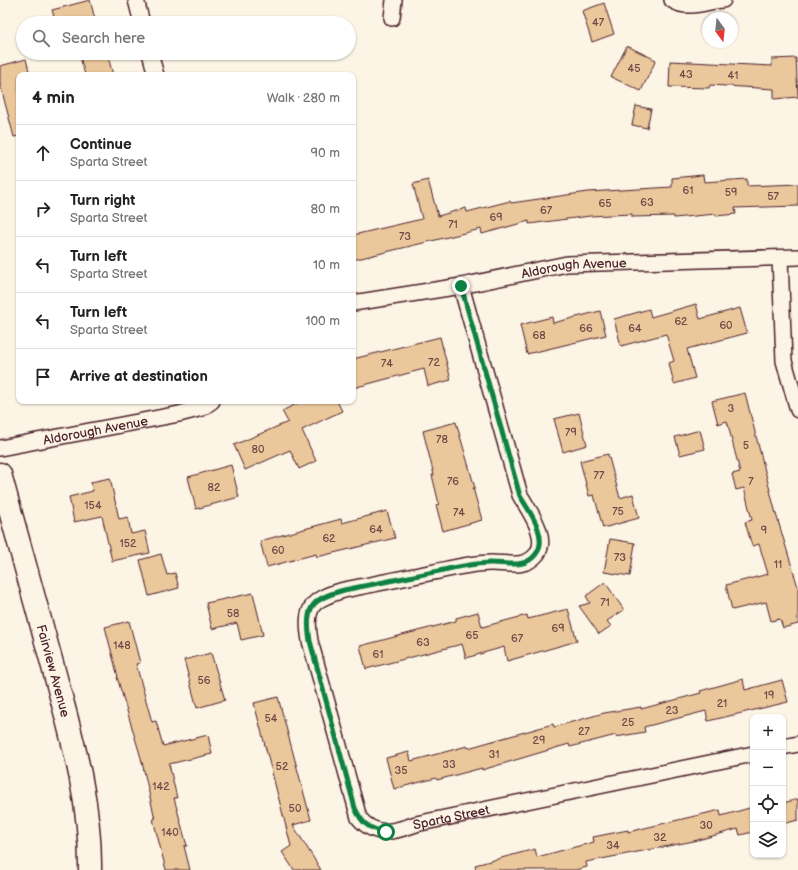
<!DOCTYPE html>
<html lang="en">
<head>
<meta charset="utf-8">
<style>
	body { margin:0; font-family:"Balsamiq Sans",sans-serif; background:#f2f2f2; color:#222 }
	.controls { position:absolute; right:12px; bottom:12px; display:grid; overflow:hidden; border-radius:8px; box-shadow:0 1px 3px #0004 }
	.controls button { width:36px; height:36px; display:grid; place-items:center; padding:0; border:0; border-bottom:1px solid #e0e0e0; background:#fff; color:#222; font:20px sans-serif }
	.compass { position:absolute; left:702px; top:12px; width:36px; height:36px; border-radius:50%; background:#fff; box-shadow:0 1px 3px #0004; rotate:165deg }
	.stop { position:absolute; width:12px; height:12px; margin:-9px; border:3px solid #0b8043; border-radius:50%; background:#fff }
	.stop.end { background:#0b8043; border-color:#fff; box-shadow:0 1px 4px #0008 }
	.list { margin:0; padding:0; list-style:none }
	h2 { display:flex; justify-content:space-between; align-items:center; height:52px; margin:0; padding:0 16px; font-size:17px }
	h2 small { font-size:13px; font-weight:400; color:#767676 }
	.list li { display:grid; grid-template-columns:26px 1fr auto; gap:12px; align-items:center; box-sizing:border-box; height:56px; padding:0 16px; border-top:1px solid #e0e0e0 }
	.list b { display:block; font-size:15px; white-space:nowrap }
	.list p { margin:0; font-size:13px; white-space:nowrap; color:#767676 }
	.list em { font-size:13px; font-style:normal; color:#767676 }
	.icon { flex:none; width:22px; height:22px; fill:none; stroke:currentColor; stroke-width:2; stroke-linecap:round; stroke-linejoin:round }
	.map { position:relative; flex:none; width:798px; height:870px; overflow:hidden }
	.search { position:absolute; background:#fff; box-shadow:0 1px 3px #0004; left:16px; top:16px; width:340px; height:44px; display:flex; align-items:center; gap:10px; box-sizing:border-box; padding:0 14px; border-radius:22px; color:#767676; font-size:15px }
	.panel { position:absolute; background:#fff; box-shadow:0 1px 3px #0004; left:16px; top:72px; width:340px; height:332px; border-radius:8px }
	.map>svg:first-child { display:block }
	.building { fill:#ebc79c; stroke:#4a1f2b }
	.lines { fill:none; stroke-linecap:round; stroke-linejoin:round }
	.street-casing { stroke:#4a1f2b; stroke-width:18 }
	.secondary-casing { stroke:#4a1f2b; stroke-width:25 }
	.street { stroke:#fcf5e5; stroke-width:15 }
	.secondary { stroke:#fcf5e5; stroke-width:22 }
	.route { stroke:#0b8043; stroke-width:5 }
	.labels { text-anchor:middle; stroke-width:3; stroke-linejoin:round; paint-order:stroke }
	.number-label { font-size:11px; fill:#724947 }
	.street-label { font-size:13px; fill:#4a1f2b; stroke:#fcf5e5 }
</style>
</head>
<body>
<div class="map">
<svg width="798" height="870" viewBox="0 0 798 870">
	<rect width="100%" height="100%" fill="#fcf5e5"/>
	<filter id="ink" filterUnits="userSpaceOnUse"><feTurbulence type="fractalNoise" baseFrequency=".025" numOctaves="2"/><feDisplacementMap in="SourceGraphic" scale="8" xChannelSelector="R" yChannelSelector="G"/><feConvolveMatrix kernelMatrix="1 2 1 2 8 2 1 2 1" color-interpolation-filters="sRGB"/></filter>
	<g filter="url(#ink)">
		<!-- building -->
		<g class="building">
			<polygon points="90,0 96,23 56,23 52,10"/>
			<polygon points="604,3 614,34 592,42 582,11"/>
			<polygon points="627,46 656,60 641,91 611,77"/>
			<polygon points="79,53 107,53 113,75 85,75"/>
			<polygon points="796,58 798,97 774,99 774,89 710,85 709,88 669,87 670,61 772,66 772,59"/>
			<polygon points="26,59 30,75 19,75 19,136 14,137 0,84 0,66"/>
			<polygon points="636,106 651,109 647,128 632,125"/>
			<polygon points="703,175 704,182 747,179 747,186 798,184 798,206 735,208 736,214 716,216 716,214 674,218 674,216 632,217 632,214 590,216 529,224 529,221 482,234 481,229 353,260 353,235 422,219 413,184 428,180 438,216 466,208 467,212 510,201 511,203 588,192 672,187 672,178"/>
			<polygon points="696,304 700,319 740,308 747,333 687,349 695,378 674,384 669,363 674,361 666,334 621,346 614,319 649,309 651,317"/>
			<polygon points="600,311 606,335 527,354 520,325 552,317 553,323"/>
			<polygon points="440,337 451,380 428,386 424,369 353,388 353,359"/>
			<polygon points="745,393 776,514 798,587 798,624 783,628 780,619 771,621 766,602 732,610 726,585 768,574 759,544 752,546 745,522 752,520 744,488 736,490 732,474 740,472 727,421 718,424 712,401"/>
			<polygon points="302,401 337,401 342,411 302,430 316,461 299,469 290,450 245,470 234,445 288,422 282,411"/>
			<polygon points="579,413 587,445 563,452 554,419"/>
			<polygon points="456,422 475,488 473,488 482,520 443,531 436,505 439,504 432,475 434,475 423,431"/>
			<polygon points="700,430 705,449 680,455 675,437"/>
			<polygon points="608,454 620,498 633,494 639,518 603,528 594,495 589,496 580,461"/>
			<polygon points="231,465 239,497 196,509 188,477"/>
			<polygon points="110,478 119,519 128,517 131,534 145,531 150,553 112,561 102,516 74,522 69,497 93,491 91,482"/>
			<polygon points="387,511 395,538 317,557 316,554 267,567 260,541 341,519 342,523"/>
			<polygon points="610,539 635,543 630,576 604,572"/>
			<polygon points="161,554 167,575 175,573 179,588 149,596 140,560"/>
			<polygon points="605,582 624,610 607,621 611,626 599,634 579,606 590,603 586,596"/>
			<polygon points="253,593 263,635 241,640 237,623 212,629 206,603"/>
			<polygon points="568,609 577,641 507,661 504,647 466,658 462,644 366,669 360,646 456,621 456,618 478,612 482,627 527,615 528,619"/>
			<polygon points="129,621 140,663 136,664 152,722 156,721 163,746 208,735 212,754 169,764 177,798 174,798 187,846 184,846 190,870 166,870 153,819 155,819 141,758 117,677 118,677 105,627"/>
			<polygon points="211,653 225,700 197,708 184,660"/>
			<polygon points="743,679 745,690 782,680 788,702 708,721 706,711 644,727 645,732 616,737 616,735 570,747 569,744 482,770 482,768 437,780 436,778 394,789 386,758 409,752 411,761 467,746 468,748 553,724 554,727 604,713 641,707 641,709 701,693 700,691"/>
			<polygon points="278,697 311,820 293,825 321,870 294,870 282,852 291,846 254,703"/>
			<polygon points="798,799 798,820 783,824 783,803"/>
			<polygon points="753,807 753,832 740,835 738,829 694,841 586,862 587,867 575,870 476,870 475,865 535,849 537,857 594,842 593,837 628,830 628,832 720,810 721,816"/>
		</g>
		<g class="lines">
			<defs>
				<g id="street">
					<polyline points="136,0 142,23"/>
					<path d="M 672,0 C 688,11 705,1 723,0"/>
					<polyline points="392,18 394,0"/>
					<polyline points="150,53 156,75"/>
					<polyline points="780,258 784,361 798,410"/>
					<path id="s1" d="M 461,286 L 520,495 C 529,511 549,537 537,554 C 525,569 507,563 491,563 C 472,563 453,568 434,572 C 404,578 374,584 344,590 C 312,599 304,606 310,641 L 359,818 C 376,838 394,832 416,824 L 753,754"/>
					<path id="s2" d="M 353,303 L 461,286 L 567,264 L 798,257"/>
					<path id="s3" d="M 0,448 L 179,414 L 202,408 L 212,401"/>
					<polyline points="783,747 798,744"/>
				</g>
				<g id="secondary">
					<path id="s4" d="M 0,474 C 18,538 35,603 53,667 C 71,734 91,801 90,870"/>
				</g>
			</defs>
			<!-- street casing -->
			<use href="#street" class="street-casing"/>
			<!-- secondary casing -->
			<use href="#secondary" class="secondary-casing"/>
			<!-- street -->
			<use href="#street" class="street"/>
			<!-- secondary -->
			<use href="#secondary" class="secondary"/>
		</g>
	</g>
	<g class="lines" filter="url(#ink)">
		<!-- route -->
		<path class="route" d="M 386,832 C 369,829 362,824 355,808 L 310,641 C 304,606 312,599 344,590 C 374,584 404,578 434,572 C 453,568 472,563 491,563 C 507,563 525,569 536,554 C 549,537 529,511 520,496 L 461,286"/>
	</g>
	<g class="labels">
		<!-- number labels -->
		<g class="number-label">
			<text x="598" y="26">47</text>
			<text x="634" y="72">45</text>
			<text x="686" y="78">43</text>
			<text x="733" y="79">41</text>
			<text x="688" y="194">61</text>
			<text x="731" y="196">59</text>
			<text x="773" y="200">57</text>
			<text x="647" y="206">63</text>
			<text x="605" y="207">65</text>
			<text x="546" y="214">67</text>
			<text x="496" y="221">69</text>
			<text x="453" y="228">71</text>
			<text x="405" y="240">73</text>
			<text x="681" y="325">62</text>
			<text x="726" y="329">60</text>
			<text x="586" y="332">66</text>
			<text x="635" y="332">64</text>
			<text x="539" y="339">68</text>
			<text x="434" y="366">72</text>
			<text x="387" y="367">74</text>
			<text x="731" y="412">3</text>
			<text x="571" y="436">79</text>
			<text x="442" y="443">78</text>
			<text x="746" y="449">5</text>
			<text x="258" y="453">80</text>
			<text x="599" y="479">77</text>
			<text x="453" y="485">76</text>
			<text x="751" y="485">7</text>
			<text x="214" y="491">82</text>
			<text x="93" y="509">154</text>
			<text x="618" y="515">75</text>
			<text x="459" y="516">74</text>
			<text x="376" y="533">64</text>
			<text x="764" y="534">9</text>
			<text x="329" y="542">62</text>
			<text x="128" y="547">152</text>
			<text x="278" y="554">60</text>
			<text x="620" y="561">73</text>
			<text x="778" y="568">11</text>
			<text x="605" y="606">71</text>
			<text x="233" y="617">58</text>
			<text x="558" y="632">69</text>
			<text x="472" y="639">65</text>
			<text x="517" y="642">67</text>
			<text x="423" y="646">63</text>
			<text x="122" y="649">148</text>
			<text x="378" y="658">61</text>
			<text x="204" y="684">56</text>
			<text x="769" y="699">19</text>
			<text x="722" y="707">21</text>
			<text x="672" y="714">23</text>
			<text x="271" y="722">54</text>
			<text x="628" y="726">25</text>
			<text x="584" y="735">27</text>
			<text x="539" y="744">29</text>
			<text x="494" y="758">31</text>
			<text x="449" y="768">33</text>
			<text x="282" y="770">52</text>
			<text x="401" y="774">35</text>
			<text x="161" y="790">142</text>
			<text x="295" y="812">50</text>
			<text x="706" y="829">30</text>
			<text x="170" y="836">140</text>
			<text x="660" y="841">32</text>
			<text x="613" y="849">34</text>
		</g>
		<!-- street labels -->
		<g class="street-label">
			<text dy="5" stroke="none"><textPath href="#s2" startOffset="224">Aldorough Avenue</textPath></text>
			<text dy="5" stroke="none"><textPath href="#s3" startOffset="97">Aldorough Avenue</textPath></text>
			<text dy="5" stroke="none"><textPath href="#s4" startOffset="204">Fairview Avenue</textPath></text>
			<text dy="5" stroke="none"><textPath href="#s1" startOffset="834">Sparta Street</textPath></text>
		</g>
	</g>
</svg>
<div class="controls">
<button>+</button>
<button>−</button>
<button><svg class="icon" aria-label="locate" viewBox="0 0 24 24"><circle cx="12" cy="12" r="6"/><path d="M12 2v4M12 18v4M2 12h4M18 12h4"/></svg></button>
<button><svg class="icon" aria-label="layers" viewBox="0 0 24 24"><path d="M12 4l9 5-9 5-9-5zM3 14l9 5 9-5"/></svg></button>
</div>
<svg class="compass" viewBox="-18 -18 36 36"><path d="M0-13l5 13h-10z" fill="#e53935"/><path d="M0 13l5-13h-10z" fill="#767676"/></svg>
<div class="stop" style="left:386px;top:832px"></div>
<div class="stop end" style="left:461px;top:286px"></div>
<div class="search"><svg class="icon" aria-label="search" viewBox="0 0 24 24"><circle cx="10" cy="10" r="6"/><path d="M15 15l6 6"/></svg>Search here</div>
<section class="panel">
<h2>4 min<small>Walk · 280 m</small></h2>
<ul class="list">
<li><svg class="icon" aria-label="ahead" viewBox="0 0 24 24"><path d="M12 20V5M6 11l6-6 6 6"/></svg><div><b>Continue</b><p>Sparta Street</p></div><em>90 m</em></li>
<li><svg class="icon" aria-label="right" viewBox="0 0 24 24"><path d="M7 20v-9h11M14 6l5 5-5 5"/></svg><div><b>Turn right</b><p>Sparta Street</p></div><em>80 m</em></li>
<li><svg class="icon" aria-label="left" viewBox="0 0 24 24"><path d="M17 20v-9H6M10 6l-5 5 5 5"/></svg><div><b>Turn left</b><p>Sparta Street</p></div><em>10 m</em></li>
<li><svg class="icon" aria-label="left" viewBox="0 0 24 24"><path d="M17 20v-9H6M10 6l-5 5 5 5"/></svg><div><b>Turn left</b><p>Sparta Street</p></div><em>100 m</em></li>
<li><svg class="icon" aria-label="arrive" viewBox="0 0 24 24"><path d="M6 21V4h12l-3 4 3 4H6"/></svg><div><b>Arrive at destination</b></div></li>
</ul>
</section>
</div>
</body>
</html>
